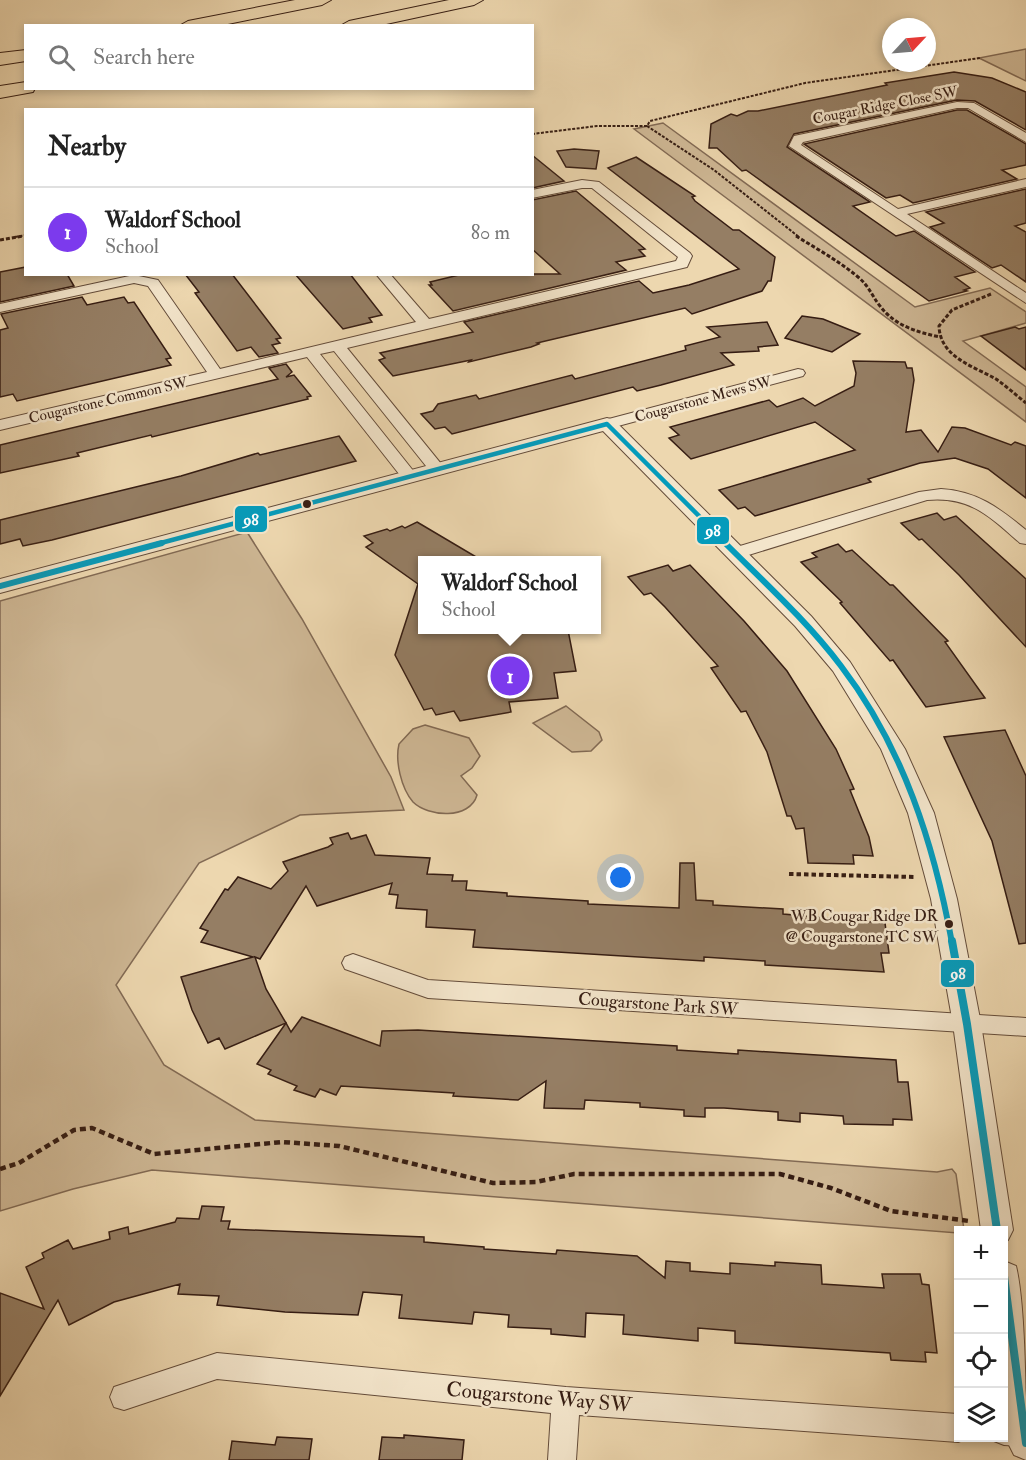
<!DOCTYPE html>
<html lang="en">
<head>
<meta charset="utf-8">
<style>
	body { margin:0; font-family:"IM FELL Double Pica",serif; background:#f2f2f2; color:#222 }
	.controls { position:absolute; right:18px; bottom:18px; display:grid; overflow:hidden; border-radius:0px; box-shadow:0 3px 9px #0003 }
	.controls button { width:54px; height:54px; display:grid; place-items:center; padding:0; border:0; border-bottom:2px solid #e0e0e0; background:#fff; color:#222; font:30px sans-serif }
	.compass { position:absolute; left:882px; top:18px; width:54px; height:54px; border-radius:50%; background:#fff; box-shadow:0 3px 9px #0003; rotate:64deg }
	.you { position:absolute; left:621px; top:878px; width:21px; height:21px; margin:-15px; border:4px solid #fff; border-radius:50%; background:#1a73e8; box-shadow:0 0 0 9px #1a73e833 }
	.badge { display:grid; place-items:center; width:39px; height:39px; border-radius:50%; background:#7c3aed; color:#fff; font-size:20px; font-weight:700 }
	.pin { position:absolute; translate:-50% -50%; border:3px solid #fff; box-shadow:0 2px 6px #0006 }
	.popup { position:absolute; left:418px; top:556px; width:183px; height:78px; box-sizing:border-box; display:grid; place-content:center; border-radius:0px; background:#fff; filter:drop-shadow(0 2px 4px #0005); font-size:20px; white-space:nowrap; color:#767676 }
	.popup b { font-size:22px; color:#222 }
	.popup::after { content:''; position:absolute; left:50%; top:100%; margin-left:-12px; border:12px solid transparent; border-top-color:#fff }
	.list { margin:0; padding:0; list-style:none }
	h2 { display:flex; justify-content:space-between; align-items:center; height:78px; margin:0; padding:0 24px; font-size:26px }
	h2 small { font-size:20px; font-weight:400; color:#767676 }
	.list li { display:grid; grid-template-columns:39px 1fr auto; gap:18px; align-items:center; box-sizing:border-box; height:90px; padding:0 24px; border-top:2px solid #e0e0e0 }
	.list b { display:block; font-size:22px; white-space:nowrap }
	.list p { margin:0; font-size:20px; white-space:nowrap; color:#767676 }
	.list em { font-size:20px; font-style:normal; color:#767676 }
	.icon { flex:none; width:33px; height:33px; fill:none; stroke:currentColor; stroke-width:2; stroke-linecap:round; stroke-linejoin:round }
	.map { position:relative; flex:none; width:1026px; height:1460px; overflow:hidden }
	.search { position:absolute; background:#fff; box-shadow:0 3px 9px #0003; left:24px; top:24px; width:510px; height:66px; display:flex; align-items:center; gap:15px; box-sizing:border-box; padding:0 21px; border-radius:0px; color:#767676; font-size:22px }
	.panel { position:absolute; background:#fff; box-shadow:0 3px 9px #0003; left:24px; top:108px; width:510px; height:168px; border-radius:0px }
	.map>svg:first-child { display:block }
	.green { fill:#ceb794; stroke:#826a54; stroke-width:1.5 }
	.building { fill:#957e64; stroke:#361d13; stroke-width:1.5 }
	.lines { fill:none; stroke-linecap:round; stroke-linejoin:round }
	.minor-casing { stroke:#644c3a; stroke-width:2 }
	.tertiary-casing { stroke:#644c3a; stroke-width:2 }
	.motorway-casing { stroke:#361d13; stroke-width:2 }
	.path-far3 { stroke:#361d13; stroke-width:2; stroke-dasharray:3 1.5; stroke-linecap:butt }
	.path-far2 { stroke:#361d13; stroke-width:3; stroke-dasharray:4 2; stroke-linecap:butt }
	.path-far1 { stroke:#361d13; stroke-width:4; stroke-dasharray:4.5 3; stroke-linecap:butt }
	.path { stroke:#361d13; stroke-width:4.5; stroke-dasharray:6 4; stroke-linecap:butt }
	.minor { fill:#f3e5cb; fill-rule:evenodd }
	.tertiary { fill:#f3e5cb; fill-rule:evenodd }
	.motorway { fill:#edd7af; fill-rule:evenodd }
	.bus-1-far2-casing { stroke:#f3e5cb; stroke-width:8 }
	.bus-1-far1-casing { stroke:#f3e5cb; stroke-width:10 }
	.bus-1-casing { stroke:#f3e5cb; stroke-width:12 }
	.bus-1-far2 { stroke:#059bbb; stroke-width:4.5 }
	.bus-1-far1 { stroke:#059bbb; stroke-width:6 }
	.bus-1 { stroke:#059bbb; stroke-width:8 }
	.bus-dot { fill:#361d13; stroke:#f3e5cb; stroke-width:2 }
	.labels { text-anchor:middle; stroke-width:5; stroke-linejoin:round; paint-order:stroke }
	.far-street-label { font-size:15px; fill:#361d13; stroke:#f3e5cb }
	.bus-label { font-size:16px; fill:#361d13; stroke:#f3e5cb; text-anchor:end }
	.street-label { font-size:18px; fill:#361d13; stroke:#f3e5cb }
	.near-street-label { font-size:21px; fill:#361d13; stroke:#f3e5cb }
	.line-badge { stroke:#f3e5cb; stroke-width:2 }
	.badge-label { font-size:16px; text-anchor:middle; font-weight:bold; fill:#fff }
</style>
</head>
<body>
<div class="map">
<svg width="1026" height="1460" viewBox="0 0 1026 1460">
	<rect width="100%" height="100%" fill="#edd7af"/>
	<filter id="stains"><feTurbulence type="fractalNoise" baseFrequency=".00333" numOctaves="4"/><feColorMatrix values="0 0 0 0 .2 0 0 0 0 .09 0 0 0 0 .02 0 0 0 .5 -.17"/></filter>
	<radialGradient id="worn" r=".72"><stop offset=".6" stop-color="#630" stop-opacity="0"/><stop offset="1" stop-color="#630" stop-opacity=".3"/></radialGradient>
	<!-- green -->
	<g class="green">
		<polygon points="1026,49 1026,81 979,58"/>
		<polygon points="663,123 915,307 990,288 1026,312 1026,323 963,341 1026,387 1026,422 634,129"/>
		<polygon points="247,532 302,619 391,777 404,810 300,815 199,863 116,985 164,1065 255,1120 937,1172 952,1169 956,1174 964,1230 958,1230 958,1233 152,1170 73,1189 0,1211 0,601"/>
		<polygon points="566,706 599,732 602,740 591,751 572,752 533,723"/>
		<path d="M 425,725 L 469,738 L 480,756 L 472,768 L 461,776 L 477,795 C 470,820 428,817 413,802 C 401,788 395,761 399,744 L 413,729 Z"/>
	</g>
	<!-- building -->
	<g class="building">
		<polygon points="954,72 992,78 1026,92 1026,130 975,101 957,100 794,134 787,147 870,202 853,206 896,236 914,231 975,272 955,277 970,288 964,290 967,291 929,301 746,170 742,171 717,148 709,148 711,124 731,114 737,116 748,111 758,111 887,85 885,83"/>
		<polygon points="957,110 967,110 1026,144 1026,165 1002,170 1017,179 913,203 900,195 886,198 804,144"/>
		<polygon points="574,149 599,151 596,169 566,167 557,151"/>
		<polygon points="532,155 564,181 532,188"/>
		<polygon points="636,157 695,196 692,197 695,201 733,230 739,230 775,257 771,281 768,281 762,291 692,314 685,308 537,343 539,344 531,347 469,362 471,360 393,376 379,360 385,358 380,353 473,332 464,322 639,281 653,293 689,285 739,269 608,168"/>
		<polygon points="1026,189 1026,223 1015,226 1026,232 1026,282 1001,265 992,268 930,227 944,223 926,212"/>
		<polygon points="576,191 645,249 639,250 645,256 616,262 626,270 453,311 429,285 432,285 430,282 463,274 560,274 532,249 532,200"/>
		<polygon points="26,267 26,274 67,274 74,286 0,302 0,272"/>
		<polygon points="185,274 232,274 281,338 276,339 280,343 272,345 278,353 259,357 251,347 237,351 195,293 199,292"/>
		<polygon points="295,274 350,274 382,315 369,318 372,322 343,329"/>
		<polygon points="82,297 87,305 124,297 128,303 134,302 171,358 166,359 171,365 17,401 13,394 0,397 0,330 8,328 1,314"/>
		<polygon points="802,316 823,319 860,334 832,352 785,338"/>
		<polygon points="767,322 778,345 758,347 759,351 721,353 734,365 661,385 637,391 633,387 452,434 445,427 435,429 421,414 433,411 438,404 476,395 479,399 572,375 575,379 686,350 685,346 720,337 707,327"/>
		<polygon points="1015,327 1019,329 1026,327 1026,370 981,336"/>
		<polygon points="853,361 905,362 907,368 912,368 914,380 906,432 921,430 938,452 952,427 965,428 1011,445 1015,442 1026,446 1026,498 988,469 955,458 920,463 868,479 871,482 755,516 745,507 738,509 719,490 855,450 815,422 691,459 669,438 679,435 670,427 769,400 777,407 803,398 815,406 854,386 856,373"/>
		<polygon points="286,364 292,372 286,377 294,375 311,396 307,397 308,399 152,437 151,435 77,453 79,456 0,473 0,445 278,379 269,368"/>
		<polygon points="339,436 356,461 52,540 23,546 20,539 0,544 0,520 181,476 258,453 260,455"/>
		<polygon points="937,513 944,520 956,516 1026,579 1026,647 959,575 922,539 919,540 901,523"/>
		<polygon points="417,522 483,561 423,561 423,630 568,630 576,671 554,673 558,698 509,702 511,712 460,721 454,711 436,715 432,708 424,710 395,655 418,584 366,547 373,543 364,536 387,529 390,531 402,526 405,528"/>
		<polygon points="838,544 846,552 852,550 890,585 893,585 948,641 945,642 985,698 926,707 893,660 890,661 840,603 842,602 801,562 817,557 812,553"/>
		<polygon points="668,565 673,571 690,565 744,621 787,671 836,749 854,789 850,790 869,837 873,856 853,855 854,864 808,863 804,828 796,829 791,816 787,816 767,752 746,711 741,712 711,668 718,666 665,607 651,593 644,595 628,577"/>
		<polygon points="1005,730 1026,776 1026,943 1019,944 992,841 944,737"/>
		<polygon points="348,833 351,839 366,835 375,855 430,858 427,874 453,875 452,881 467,881 466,890 507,893 507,896 588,901 588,904 679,908 680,863 694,863 696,900 713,901 713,905 783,909 783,914 885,923 889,953 881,953 884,972 765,965 765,961 704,957 704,961 473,947 475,930 426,927 427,910 396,908 398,895 389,894 392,883 317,906 306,886 260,959 255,957 266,989 286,1023 225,1049 219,1038 208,1043 192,1010 181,977 253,957 201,942 208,931 200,928 225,889 228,890 238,877 271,889 288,871 283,862 328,847 333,844 330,838"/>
		<polygon points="302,1017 380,1046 382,1031 418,1030 677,1046 677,1050 738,1054 738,1050 896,1060 898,1082 908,1082 912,1120 893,1119 893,1125 844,1124 843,1116 800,1113 800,1122 778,1120 778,1112 724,1108 705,1108 705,1117 684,1116 684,1110 640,1107 640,1103 585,1100 584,1109 544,1108 546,1081 518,1100 453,1096 454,1093 341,1086 336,1095 320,1089 315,1097 294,1090 297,1086 268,1074 271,1070 257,1064 286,1023 291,1032"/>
		<polygon points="202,1206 224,1207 221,1221 230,1221 228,1229 424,1237 424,1242 484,1247 484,1249 556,1254 557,1250 637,1256 665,1278 666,1261 690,1263 690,1271 730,1274 730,1263 775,1266 775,1262 821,1265 822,1284 884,1288 882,1274 920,1274 922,1284 929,1285 937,1353 925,1352 926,1362 891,1360 890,1353 735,1343 735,1331 698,1328 698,1341 623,1334 624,1315 586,1313 585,1337 551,1334 551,1329 508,1327 509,1315 474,1312 472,1324 399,1318 402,1295 363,1292 358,1315 285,1312 217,1305 219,1296 178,1294 180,1284 114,1302 69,1325 58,1300 0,1396 0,1293 44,1309 26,1267 44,1258 42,1253 68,1240 73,1249 110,1239 109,1232 128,1227 129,1234 175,1222 177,1218 199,1219"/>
		<polygon points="404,1435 464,1440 462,1460 379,1460 382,1437 404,1438"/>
		<polygon points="277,1437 312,1439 309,1460 229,1460 232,1441 275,1445"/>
	</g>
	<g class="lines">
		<defs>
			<g id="minor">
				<polygon points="957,102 974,103 1026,133 1026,142 968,108 957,108 803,142 801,145 898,209 1026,179 1026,187 907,214 1026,293 1026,303 789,146 794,136"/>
				<polygon points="582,180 599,182 690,253 692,256 687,267 347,348 442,465 444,468 442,471 430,471 334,351 320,354 415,473 417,476 415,479 403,479 307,357 0,430 0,420 207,372 148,286 134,283 0,312 0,304 134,275 158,280 220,369 416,322 376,274 390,274 429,319 676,261 678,257 592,188 582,188 532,198 532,190"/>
				<polygon points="798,369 803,370 805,373 803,376 607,429 599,424 601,421"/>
				<path d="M 941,489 C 977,491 999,508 1026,530 L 1026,544 L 1020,543 C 989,516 970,496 927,500 L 742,557 L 730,557 L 727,553 L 730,549 L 919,492 Z"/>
				<polygon points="353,954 428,980 1026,1018 1026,1036 428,998 345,969 342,963 345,957"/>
				<polygon points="217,1353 566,1387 958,1414 958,1438 968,1438 958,1442 579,1415 576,1460 548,1460 551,1413 217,1379 124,1410 114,1407 110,1397 114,1387"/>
				<polygon points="1004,1417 1026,1418 1026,1446 1004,1445 994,1441 993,1438 1004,1438"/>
			</g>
			<g id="tertiary">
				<polygon points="607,418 614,420 811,616 850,662 905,749 934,813 957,899 981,1024 1013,1230 1008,1240 1004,1242 1004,1230 981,1230 953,1024 931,899 908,813 881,749 833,671 795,626 603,431 0,593 0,579"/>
				<path d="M 1004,1261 L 1016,1266 C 1026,1307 1026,1411 1026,1460 L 1014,1455 L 1008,1443 L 1004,1404 Z"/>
			</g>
			<g id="motorway">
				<polygon points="295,0 331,0 322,5 218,26 179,26 188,21"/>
				<polygon points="449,0 483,0 474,5 377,26 340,26 349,21"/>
				<polygon points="26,50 26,61 0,65 0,53"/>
				<polygon points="26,82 26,88 35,88 33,92 0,98 0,86"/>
			</g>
		</defs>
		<!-- minor casing -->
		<use href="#minor" class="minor-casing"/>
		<!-- tertiary casing -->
		<use href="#tertiary" class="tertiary-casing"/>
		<!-- motorway casing -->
		<use href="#motorway" class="motorway-casing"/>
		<!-- path-far3 -->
		<g class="path-far3">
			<polyline points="647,126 714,170 799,237"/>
			<polyline points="532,134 597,126 647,126 650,121 805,83 980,58"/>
			<polyline points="15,237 26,235"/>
		</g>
		<!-- path-far2 -->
		<g class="path-far2">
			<path d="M 796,236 C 817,249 839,261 858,277 C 869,286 872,296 880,306 C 895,326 917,332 940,337"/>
			<polyline points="0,240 23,236"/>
			<path d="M 991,294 L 952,310 L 939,326 C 940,357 973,366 996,379 C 1006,386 1016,395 1026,403"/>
		</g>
		<!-- path-far1 -->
		<polyline class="path-far1" points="789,874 915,877"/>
		<!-- path -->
		<polyline class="path" points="0,1169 19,1163 74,1130 92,1128 154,1154 282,1142 339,1146 493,1183 536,1182 574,1174 780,1174 831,1188 891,1211 969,1221"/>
		<!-- minor -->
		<use href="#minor" class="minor"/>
		<!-- tertiary -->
		<use href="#tertiary" class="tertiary"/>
		<!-- motorway -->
		<use href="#motorway" class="motorway"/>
		<defs>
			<polyline id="bus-1-far2" points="157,544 607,424 727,544"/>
			<g id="bus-1-far1">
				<path d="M 725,543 C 765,583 807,621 841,666 C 903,747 934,844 952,943"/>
				<polyline points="0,586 162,543"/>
			</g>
			<g id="bus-1">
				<polyline points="952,941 967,1024 997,1230"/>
				<polyline points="1004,1276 1026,1443"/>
			</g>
		</defs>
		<!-- bus-1-far2 casing -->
		<use href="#bus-1-far2" class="bus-1-far2-casing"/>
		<!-- bus-1-far1 casing -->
		<use href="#bus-1-far1" class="bus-1-far1-casing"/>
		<!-- bus-1 casing -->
		<use href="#bus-1" class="bus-1-casing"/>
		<!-- bus-1-far2 -->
		<use href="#bus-1-far2" class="bus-1-far2"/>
		<!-- bus-1-far1 -->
		<use href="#bus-1-far1" class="bus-1-far1"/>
		<!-- bus-1 -->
		<use href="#bus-1" class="bus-1"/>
	</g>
	<!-- markers -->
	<g class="bus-dot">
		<circle cx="307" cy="504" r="5"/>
		<circle cx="949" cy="924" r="5"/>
	</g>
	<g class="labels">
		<!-- far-street labels -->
		<g class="far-street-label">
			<text transform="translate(885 105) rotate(-11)" y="5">Cougar Ridge Close SW</text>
			<text transform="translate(703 399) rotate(-15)" y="5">Cougarstone Mews SW</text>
			<text transform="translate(108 400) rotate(-13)" y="5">Cougarstone Common SW</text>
		</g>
		<!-- bus labels -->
		<g class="bus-label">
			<text x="938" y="921">WB Cougar Ridge DR<tspan x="938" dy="21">@ Cougarstone TC SW</tspan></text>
		</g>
		<!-- street labels -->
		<g class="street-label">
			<text transform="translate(658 1004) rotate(4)" y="6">Cougarstone Park SW</text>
		</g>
		<!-- near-street labels -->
		<g class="near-street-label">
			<text transform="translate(539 1397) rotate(5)" y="7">Cougarstone Way SW</text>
		</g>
	</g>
	<g class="line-badge">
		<rect x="234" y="505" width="34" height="28" rx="6" fill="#059bbb"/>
		<rect x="696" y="516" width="34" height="29" rx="6" fill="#059bbb"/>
		<rect x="940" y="959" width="35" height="29" rx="6" fill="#059bbb"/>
	</g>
	<g class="badge-label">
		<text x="251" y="525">98</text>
		<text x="713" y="536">98</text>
		<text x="958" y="979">98</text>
	</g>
	<rect width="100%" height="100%" filter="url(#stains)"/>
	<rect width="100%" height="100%" fill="url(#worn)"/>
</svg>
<div class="controls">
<button>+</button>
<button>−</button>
<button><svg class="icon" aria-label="locate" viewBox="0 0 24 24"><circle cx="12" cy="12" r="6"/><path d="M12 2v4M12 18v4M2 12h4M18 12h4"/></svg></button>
<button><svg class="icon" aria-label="layers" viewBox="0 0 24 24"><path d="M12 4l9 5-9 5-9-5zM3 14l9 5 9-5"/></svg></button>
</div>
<svg class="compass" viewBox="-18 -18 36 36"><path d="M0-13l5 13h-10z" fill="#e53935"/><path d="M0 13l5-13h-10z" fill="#767676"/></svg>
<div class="you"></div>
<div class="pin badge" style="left:510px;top:676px">1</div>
<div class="popup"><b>Waldorf School</b>School</div>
<div class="search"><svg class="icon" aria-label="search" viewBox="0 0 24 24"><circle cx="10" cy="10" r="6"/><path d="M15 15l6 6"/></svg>Search here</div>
<section class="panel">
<h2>Nearby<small></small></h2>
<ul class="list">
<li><span class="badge">1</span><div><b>Waldorf School</b><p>School</p></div><em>80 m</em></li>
</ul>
</section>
</div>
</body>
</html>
